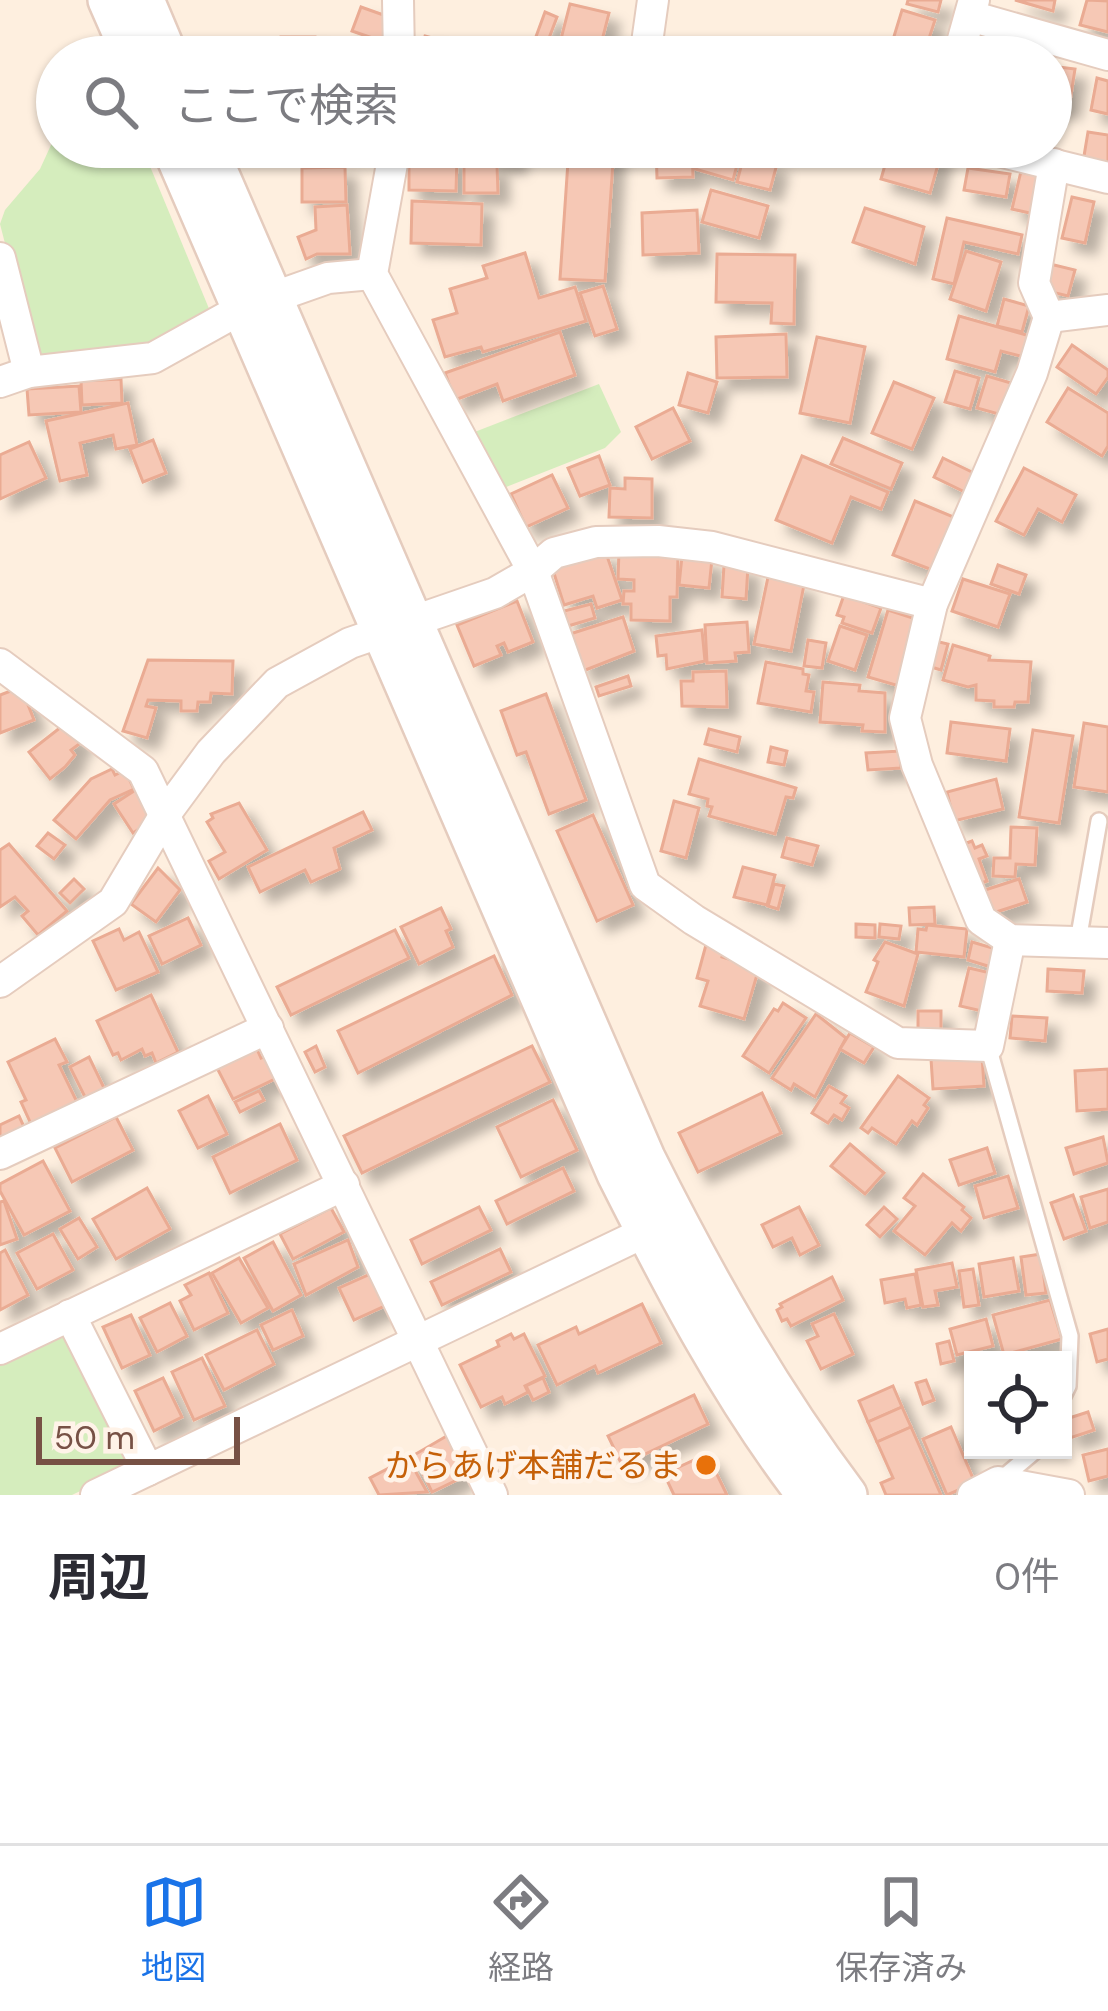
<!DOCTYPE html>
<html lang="ja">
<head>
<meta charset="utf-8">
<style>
	body { margin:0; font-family:"DM Sans","Noto Sans JP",sans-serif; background:#f7f7f7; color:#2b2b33 }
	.controls { position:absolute; right:36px; bottom:36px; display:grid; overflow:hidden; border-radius:0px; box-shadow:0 3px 9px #0004 }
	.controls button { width:108px; height:108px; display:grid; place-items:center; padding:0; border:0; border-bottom:3px solid #e1e1e2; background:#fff; color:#2b2b33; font:60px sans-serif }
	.scale { position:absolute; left:36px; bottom:30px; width:204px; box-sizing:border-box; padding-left:12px; border:6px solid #775145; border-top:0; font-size:33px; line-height:42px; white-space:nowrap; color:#775145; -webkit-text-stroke:9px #fff3e8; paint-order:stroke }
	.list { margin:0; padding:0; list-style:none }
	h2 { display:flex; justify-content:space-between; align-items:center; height:156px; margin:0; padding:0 48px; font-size:51px }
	h2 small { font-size:39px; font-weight:400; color:#7c7c81 }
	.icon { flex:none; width:66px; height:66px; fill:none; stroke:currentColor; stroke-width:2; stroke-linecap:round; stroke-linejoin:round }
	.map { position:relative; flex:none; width:1108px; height:1495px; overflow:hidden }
	.search { position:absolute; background:#fff; box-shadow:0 3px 9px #0004; left:36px; right:36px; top:36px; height:132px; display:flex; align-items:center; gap:30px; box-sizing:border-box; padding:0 42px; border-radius:66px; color:#7c7c81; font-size:45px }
	.sheet { height:348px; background:#fff }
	nav { display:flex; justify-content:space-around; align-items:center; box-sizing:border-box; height:168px; border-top:3px solid #e1e1e2; background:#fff; font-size:33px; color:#7c7c81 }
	nav a { display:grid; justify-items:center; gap:6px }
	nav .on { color:#1a73e8 }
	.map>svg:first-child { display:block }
	.green { fill:#d5edbd }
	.building { fill:#f6c8b5; stroke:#eaab93; stroke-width:3; filter:url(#shadow) }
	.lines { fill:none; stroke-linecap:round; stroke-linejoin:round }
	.service-casing { stroke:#e5ccbe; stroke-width:20 }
	.minor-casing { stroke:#e5ccbe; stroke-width:34 }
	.tertiary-casing { stroke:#e5ccbe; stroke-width:44 }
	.service { stroke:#fff; stroke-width:15 }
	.minor { stroke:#fff; stroke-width:30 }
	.tertiary { stroke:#fff; stroke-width:39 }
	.food-dot { fill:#e8710a; stroke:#fff3e8; stroke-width:4.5 }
	.labels { text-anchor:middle; stroke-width:9; stroke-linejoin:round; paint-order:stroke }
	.food-label { font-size:33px; fill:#c56008; stroke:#fff3e8; text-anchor:end }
</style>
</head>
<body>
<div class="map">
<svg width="1108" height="1495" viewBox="0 0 1108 1495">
	<defs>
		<filter id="shadow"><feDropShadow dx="11" dy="11" stdDeviation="6" flood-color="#0004"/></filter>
	</defs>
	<rect width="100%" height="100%" fill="#feefdf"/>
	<!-- green -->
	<g class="green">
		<polygon points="57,132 57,147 142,147 210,311 148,347 35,360 0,224 5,210 40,169"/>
		<polygon points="599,384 621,432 605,448 501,489 472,433"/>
		<polygon points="59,1336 71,1339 130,1467 72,1495 0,1495 0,1364"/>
	</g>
	<!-- building -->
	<g class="building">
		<polygon points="908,0 941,0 938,12 907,4"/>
		<polygon points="1015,0 1055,0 1053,11"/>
		<polygon points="1087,0 1108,1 1108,32 1080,25"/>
		<polygon points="570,4 609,13 600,48 561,39"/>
		<polygon points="361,7 392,18 384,42 352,31"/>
		<polygon points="902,10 935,20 923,57 888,56"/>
		<polygon points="545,12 557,17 546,46 534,42"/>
		<polygon points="425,36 488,53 487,57 419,57"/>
		<polygon points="974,36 1021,50 1019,57 968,57"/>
		<rect x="281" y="37" width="34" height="20"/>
		<polygon points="1051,66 1075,69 1069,108 1051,105"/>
		<polygon points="1097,78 1108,81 1108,114 1091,110"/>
		<polygon points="1088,132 1108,135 1108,166 1083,162"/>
		<polygon points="475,147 517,147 514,163 473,154"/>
		<polygon points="569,147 614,147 605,281 560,279"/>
		<polygon points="656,147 692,147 693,177 657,178"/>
		<polygon points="702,147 740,154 733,180 695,169"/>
		<polygon points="899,147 941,154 930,193 881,179 889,151 897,153"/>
		<polygon points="744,155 777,164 770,190 737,182"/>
		<polygon points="409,157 457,158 456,191 409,190"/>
		<polygon points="497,165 498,193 464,193 464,166"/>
		<polygon points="345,167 346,202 302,202 302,168"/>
		<polygon points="1022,167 1044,172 1034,214 1012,209"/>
		<polygon points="968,168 1010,174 1006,197 964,190"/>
		<polygon points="711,190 768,206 759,238 702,222"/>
		<polygon points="1072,197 1094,202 1085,243 1062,238"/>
		<polygon points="412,201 482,204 481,245 411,243"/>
		<polygon points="347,205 350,254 317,254 306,259 298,237 316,230 315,207"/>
		<polygon points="865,208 924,227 915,264 853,242"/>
		<polygon points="697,210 699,253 643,255 642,213"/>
		<polygon points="947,218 1022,235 1018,254 964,242 954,284 933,279"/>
		<polygon points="966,251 1001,262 986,311 950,299"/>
		<polygon points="525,253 539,298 575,287 586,321 483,352 481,347 445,357 433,320 457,313 450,289 487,278 483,266"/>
		<polygon points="717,254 795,255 794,324 771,323 772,303 716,302"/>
		<polygon points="1050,264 1075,270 1068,296 1043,290"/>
		<polygon points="603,286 617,329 595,336 580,293"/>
		<polygon points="1004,299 1029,306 1022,332 997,326"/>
		<polygon points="959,316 1030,336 1024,357 1001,351 995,372 947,359"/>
		<polygon points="560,332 575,375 503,401 497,384 455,400 445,373"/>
		<polygon points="786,334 787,377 717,378 716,337"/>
		<polygon points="817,337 865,347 850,423 800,413"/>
		<polygon points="1072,345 1108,370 1108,377 1096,394 1057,367"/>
		<polygon points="955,371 979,378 970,409 945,402"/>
		<polygon points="688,373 717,382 708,413 679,405"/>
		<polygon points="987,376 1011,383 1002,415 977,408"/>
		<polygon points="121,379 122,403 82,405 81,381"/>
		<polygon points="894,382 934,398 912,449 872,433"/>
		<polygon points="79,386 81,412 29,415 27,389"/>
		<polygon points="1068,388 1108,413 1108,446 1102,456 1047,422"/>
		<polygon points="128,403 137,445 116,449 113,435 80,443 87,475 60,481 46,421"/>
		<polygon points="673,408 690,441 652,459 636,427"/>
		<polygon points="843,438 902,463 891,489 831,464"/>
		<polygon points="153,440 166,473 143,482 130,449"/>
		<polygon points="29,442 46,478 0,499 0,455"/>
		<polygon points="599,456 610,485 580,496 568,468"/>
		<polygon points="802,456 888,492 881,509 851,497 832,543 776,520"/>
		<polygon points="943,458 980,476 971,495 934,477"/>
		<polygon points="1024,468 1076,495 1062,522 1038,509 1024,535 996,521"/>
		<polygon points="552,475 568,508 526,527 511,494"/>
		<polygon points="625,478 652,479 652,518 609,517 610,488 625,489"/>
		<polygon points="915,501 956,518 935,571 893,555"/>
		<polygon points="605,550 622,600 597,608 593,596 564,605 552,567"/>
		<polygon points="619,550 678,556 677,597 670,597 670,621 631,620 631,604 623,604 624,591 634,591 634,580 618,579"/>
		<polygon points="682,556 712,559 709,588 679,585"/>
		<polygon points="724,565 748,566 746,599 722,597"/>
		<polygon points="998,565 1026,575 1019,594 991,584"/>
		<polygon points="768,577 804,585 791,651 754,644"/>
		<polygon points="963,579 1010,594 998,627 952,611"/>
		<polygon points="844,595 881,608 872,633 842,623 844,617 837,615"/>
		<polygon points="517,601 533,642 508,652 504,643 497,646 501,655 474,666 457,625"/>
		<polygon points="591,604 595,618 568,626 564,611"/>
		<polygon points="888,610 919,620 899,686 868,677"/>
		<polygon points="623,617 634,651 583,671 570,634"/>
		<polygon points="747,622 749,652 735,653 736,661 707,663 705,625"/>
		<polygon points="840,626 867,635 855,670 828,661"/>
		<polygon points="702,630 705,661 667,669 666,655 658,656 656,636"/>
		<polygon points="808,640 826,643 822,668 804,666"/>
		<polygon points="935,641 948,644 941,670 928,666"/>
		<polygon points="953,645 990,656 989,660 1031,662 1028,702 1015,702 1014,707 994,707 994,701 976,700 976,685 968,687 943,680"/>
		<polygon points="148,660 233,661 232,694 211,693 210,702 198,702 197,711 181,711 181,701 148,700 146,706 156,708 147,738 123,731"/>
		<polygon points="766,662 803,669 803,674 809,675 806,691 814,692 811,712 758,703"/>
		<polygon points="726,671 727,707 682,706 681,681 693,681 693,672"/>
		<polygon points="628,676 631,686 599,696 596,687"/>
		<polygon points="823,682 860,685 859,691 885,693 885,732 862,731 863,725 820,722"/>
		<polygon points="21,687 34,720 0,733 0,695"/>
		<polygon points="546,694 586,800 549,814 526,752 517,755 501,711"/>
		<polygon points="951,722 1010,729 1006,761 947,753"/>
		<polygon points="1084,723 1108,727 1108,792 1074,787"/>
		<polygon points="61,727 67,733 72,729 82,742 71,750 75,755 65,767 50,779 29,752"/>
		<polygon points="709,729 740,737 737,752 705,744"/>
		<polygon points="1033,730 1073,736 1059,823 1019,817"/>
		<polygon points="771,747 787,751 784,765 768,762"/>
		<polygon points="900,751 901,768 868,770 866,753"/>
		<polygon points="699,759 796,788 793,798 786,797 775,834 709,816 712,807 707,806 708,799 689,794"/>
		<polygon points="112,769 115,775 125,770 134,789 110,800 76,839 54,820 91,779"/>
		<polygon points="996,779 1003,809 954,821 947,792"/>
		<polygon points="137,789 156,818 133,833 114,804"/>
		<polygon points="674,801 699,808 686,858 661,851"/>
		<polygon points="239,803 267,850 219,879 209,861 225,852 207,822 213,818 211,814"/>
		<polygon points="363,812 372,830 334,848 340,869 311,882 305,870 260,892 248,867"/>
		<polygon points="593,815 633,905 597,921 557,831"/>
		<polygon points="1011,827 1037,828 1035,865 1016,864 1015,877 993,876 994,858 1010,858"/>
		<polygon points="48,833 65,845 54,859 37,846"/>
		<polygon points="787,838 818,846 812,865 782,857"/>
		<polygon points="972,841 975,848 982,845 987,856 979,859 987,881 971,887 956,847"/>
		<polygon points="9,844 67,911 38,935 22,916 28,911 15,897 0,907 0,850"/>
		<polygon points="743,867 775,875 767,905 734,897"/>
		<polygon points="158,868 180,890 156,922 131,904"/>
		<polygon points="74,879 84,889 70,903 60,893"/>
		<polygon points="1019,879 1027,902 990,914 982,891"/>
		<polygon points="774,884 784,886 778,909 768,906"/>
		<polygon points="934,907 935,924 910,925 909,908"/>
		<polygon points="441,908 451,929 446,931 453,947 419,964 401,927"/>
		<polygon points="188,918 201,945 162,964 149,936"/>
		<polygon points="856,924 875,925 875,938 856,937"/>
		<polygon points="880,924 901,926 899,939 879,937"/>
		<polygon points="927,925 967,929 964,957 916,952 918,929 926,930"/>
		<polygon points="119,929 124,940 139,932 158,972 116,990 93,941"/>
		<polygon points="395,930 409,958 291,1015 277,987"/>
		<polygon points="707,941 725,946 722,957 759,968 744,1019 700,1006 708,981 697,978"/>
		<polygon points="885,942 918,954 904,1006 866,992 878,962 874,960"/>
		<polygon points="972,942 996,949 991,967 968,960"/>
		<polygon points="494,956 512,995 358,1073 338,1031"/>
		<polygon points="969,968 995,974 986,1012 960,1006"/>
		<polygon points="1048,969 1084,971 1082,993 1047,991"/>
		<polygon points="151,995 178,1052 156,1063 152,1053 145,1056 142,1049 121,1060 118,1053 113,1055 97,1021"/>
		<polygon points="783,1003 806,1018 769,1073 743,1056 774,1009 778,1011"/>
		<rect x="918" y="1011" width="23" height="19"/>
		<polygon points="816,1014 846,1038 815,1097 794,1084 791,1090 772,1078"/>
		<polygon points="1012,1016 1047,1018 1045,1041 1010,1038"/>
		<polygon points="850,1033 874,1047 864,1063 840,1049"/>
		<polygon points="55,1039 67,1062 59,1065 77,1102 31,1124 21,1102 26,1100 8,1062"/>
		<polygon points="316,1046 325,1067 315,1072 305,1052"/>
		<polygon points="532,1046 550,1082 362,1173 344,1136"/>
		<polygon points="256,1047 261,1058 268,1055 279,1077 233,1099 216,1066"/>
		<polygon points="982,1056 984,1086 933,1089 931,1059"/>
		<polygon points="89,1057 106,1092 87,1101 70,1067"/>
		<polygon points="1108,1069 1108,1109 1077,1111 1075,1071"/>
		<polygon points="898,1076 929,1098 924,1105 928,1108 917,1125 912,1121 896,1144 872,1128 868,1133 861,1128"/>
		<polygon points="829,1086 846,1096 841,1103 849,1108 842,1120 834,1115 828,1123 812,1113"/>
		<polygon points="259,1091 264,1100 240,1112 235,1102"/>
		<polygon points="762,1093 781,1133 698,1172 679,1133"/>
		<polygon points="208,1096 227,1134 198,1148 179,1111"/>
		<polygon points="553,1100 577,1150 521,1177 497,1127"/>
		<polygon points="19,1116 25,1129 0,1142 0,1125"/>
		<polygon points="116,1117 133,1150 72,1182 55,1148"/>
		<polygon points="280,1124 297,1160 230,1193 213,1157"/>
		<polygon points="1103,1137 1108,1163 1074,1174 1066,1148"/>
		<polygon points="850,1144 884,1173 865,1194 831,1166"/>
		<polygon points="987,1148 995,1173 959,1185 950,1160"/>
		<polygon points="43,1161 70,1211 24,1235 0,1191 0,1184"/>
		<polygon points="563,1168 574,1191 507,1224 496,1201"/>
		<polygon points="923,1174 964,1207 962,1210 971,1218 961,1231 952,1223 925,1255 894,1231 915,1206 904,1198"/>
		<polygon points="1008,1176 1018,1208 984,1218 975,1186"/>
		<polygon points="147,1188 170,1229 116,1259 93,1219"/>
		<polygon points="1108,1189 1108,1222 1090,1228 1081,1197"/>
		<polygon points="1073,1195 1086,1231 1064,1239 1051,1203"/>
		<polygon points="4,1201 17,1239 0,1245 0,1202"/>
		<polygon points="479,1207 491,1230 422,1264 411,1240"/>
		<polygon points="799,1207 819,1245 800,1255 792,1238 773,1247 762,1225"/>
		<polygon points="884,1207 897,1219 880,1237 867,1225"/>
		<polygon points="331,1208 344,1232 293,1259 280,1234"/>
		<polygon points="79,1218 97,1247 78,1259 60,1229"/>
		<polygon points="53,1234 73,1270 37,1289 17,1253"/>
		<polygon points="348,1240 358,1267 306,1295 294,1264"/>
		<polygon points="273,1242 301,1295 273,1311 244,1258"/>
		<polygon points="500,1249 511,1272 442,1305 431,1282"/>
		<polygon points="5,1250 28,1295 0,1310 0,1253"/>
		<polygon points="1041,1254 1046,1293 1026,1295 1021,1257"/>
		<polygon points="239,1258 268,1308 241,1323 212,1273"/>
		<polygon points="1013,1258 1019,1291 984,1297 979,1264"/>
		<polygon points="952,1263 957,1287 935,1291 938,1305 923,1307 916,1270"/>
		<polygon points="973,1269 979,1305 964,1307 959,1271"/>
		<polygon points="375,1272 389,1304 354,1320 339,1288"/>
		<polygon points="209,1273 228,1313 194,1330 180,1301 191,1295 185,1285"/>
		<polygon points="915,1274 921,1305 907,1308 905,1299 885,1303 881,1280"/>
		<polygon points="832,1277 843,1300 791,1326 787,1319 782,1321 777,1310 782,1307 780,1304"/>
		<polygon points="1050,1300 1062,1339 1004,1355 993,1315"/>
		<polygon points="170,1303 187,1336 157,1352 140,1318"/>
		<polygon points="642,1304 661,1343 598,1373 595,1366 557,1385 538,1345 576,1327 579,1334"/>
		<polygon points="292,1310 303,1336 273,1350 261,1325"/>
		<polygon points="834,1314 853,1354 821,1369 807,1341 818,1336 812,1324"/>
		<polygon points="131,1315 150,1355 122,1368 103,1327"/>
		<polygon points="986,1319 993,1346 957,1355 950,1329"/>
		<polygon points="1108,1329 1108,1359 1097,1362 1090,1334"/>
		<polygon points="257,1330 274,1364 224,1390 206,1355"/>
		<polygon points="511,1334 514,1339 524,1334 545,1376 525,1386 528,1392 505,1404 502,1397 481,1407 460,1365 499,1346 497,1341"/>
		<polygon points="949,1341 954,1361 941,1364 937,1344"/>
		<polygon points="202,1358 225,1406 194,1420 172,1372"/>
		<polygon points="163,1378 182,1417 154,1431 135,1391"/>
		<polygon points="543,1378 549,1392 533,1400 526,1386"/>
		<polygon points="926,1380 934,1400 923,1404 916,1383"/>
		<polygon points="893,1386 902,1407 868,1422 859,1401"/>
		<polygon points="694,1395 708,1424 622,1465 608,1436"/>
		<polygon points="902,1407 911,1427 877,1442 868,1422"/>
		<polygon points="1088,1412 1094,1430 1070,1438 1063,1420"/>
		<polygon points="911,1427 941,1495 886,1495 881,1483 893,1478 877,1442"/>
		<polygon points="951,1427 975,1483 947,1495 923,1439"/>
		<polygon points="450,1434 467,1470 459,1473 461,1478 432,1492 414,1455"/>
		<polygon points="1108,1449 1108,1476 1089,1481 1083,1455"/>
		<polygon points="707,1454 727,1495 674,1495 664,1474"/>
		<polygon points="408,1458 427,1492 379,1495 370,1478"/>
	</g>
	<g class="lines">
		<defs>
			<g id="service">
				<polyline points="1078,941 1099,821"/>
				<polyline points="988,1046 1070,1336 1068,1386 1063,1396"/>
				<polyline points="998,1482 1036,1450"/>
			</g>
			<g id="minor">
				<polyline points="398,0 399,57"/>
				<polyline points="970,16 1108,55"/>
				<polyline points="645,57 653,0"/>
				<polyline points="958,57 974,0"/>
				<polyline points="395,147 372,274 533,571 645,885 694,920 898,1043 988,1046 1010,940"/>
				<polyline points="982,147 1108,178"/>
				<polyline points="1054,164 1034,283 1049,317 1032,373 932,604 905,718 917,765 981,920 1010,940 1108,943"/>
				<polyline points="0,258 29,372"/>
				<polyline points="1049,317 1108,310"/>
				<polyline points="0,382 29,372 153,358 243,308 328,278 372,274"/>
				<polyline points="0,664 143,771 492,1495"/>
				<polyline points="0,982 113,902 166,813 211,752 277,683 350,643 495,593 533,571 554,553 596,542 658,541 712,547 932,604"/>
				<polyline points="0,1154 268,1028"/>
				<polyline points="70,1315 148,1470"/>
				<polyline points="0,1349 344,1185"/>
				<polyline points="96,1495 664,1223"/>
				<polyline points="973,1495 998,1482 1069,1495"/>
			</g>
			<g id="tertiary">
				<polyline points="108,0 133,57"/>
				<polyline points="144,0 168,57"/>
				<path d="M 172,147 L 617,1174 C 673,1285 731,1397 807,1495"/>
				<path d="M 207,147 L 645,1158 C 704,1276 768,1390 847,1495"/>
			</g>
		</defs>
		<!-- service casing -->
		<use href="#service" class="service-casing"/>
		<!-- minor casing -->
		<use href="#minor" class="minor-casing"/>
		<!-- tertiary casing -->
		<use href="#tertiary" class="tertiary-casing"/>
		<!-- service -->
		<use href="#service" class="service"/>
		<!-- minor -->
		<use href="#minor" class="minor"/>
		<!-- tertiary -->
		<use href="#tertiary" class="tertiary"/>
	</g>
	<!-- markers -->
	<circle class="food-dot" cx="706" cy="1465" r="12"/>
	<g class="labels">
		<!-- food labels -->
		<g class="food-label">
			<text x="682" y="1477">からあげ本舗だるま</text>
		</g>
	</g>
</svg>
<div class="controls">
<button><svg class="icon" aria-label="locate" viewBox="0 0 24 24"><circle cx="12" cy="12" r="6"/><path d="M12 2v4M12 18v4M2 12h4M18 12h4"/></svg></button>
</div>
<div class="scale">50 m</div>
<div class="search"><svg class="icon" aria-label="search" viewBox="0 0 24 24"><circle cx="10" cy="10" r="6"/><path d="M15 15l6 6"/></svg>ここで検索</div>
</div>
<section class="sheet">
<h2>周辺<small>0件</small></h2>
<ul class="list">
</ul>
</section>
<nav>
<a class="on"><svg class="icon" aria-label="map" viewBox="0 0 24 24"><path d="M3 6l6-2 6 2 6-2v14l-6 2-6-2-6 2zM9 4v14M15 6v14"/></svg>地図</a>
<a><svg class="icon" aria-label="directions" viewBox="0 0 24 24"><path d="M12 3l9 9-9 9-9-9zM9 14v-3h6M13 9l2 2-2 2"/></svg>経路</a>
<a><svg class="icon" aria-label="saved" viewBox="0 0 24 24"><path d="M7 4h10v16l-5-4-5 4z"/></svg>保存済み</a>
</nav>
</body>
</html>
